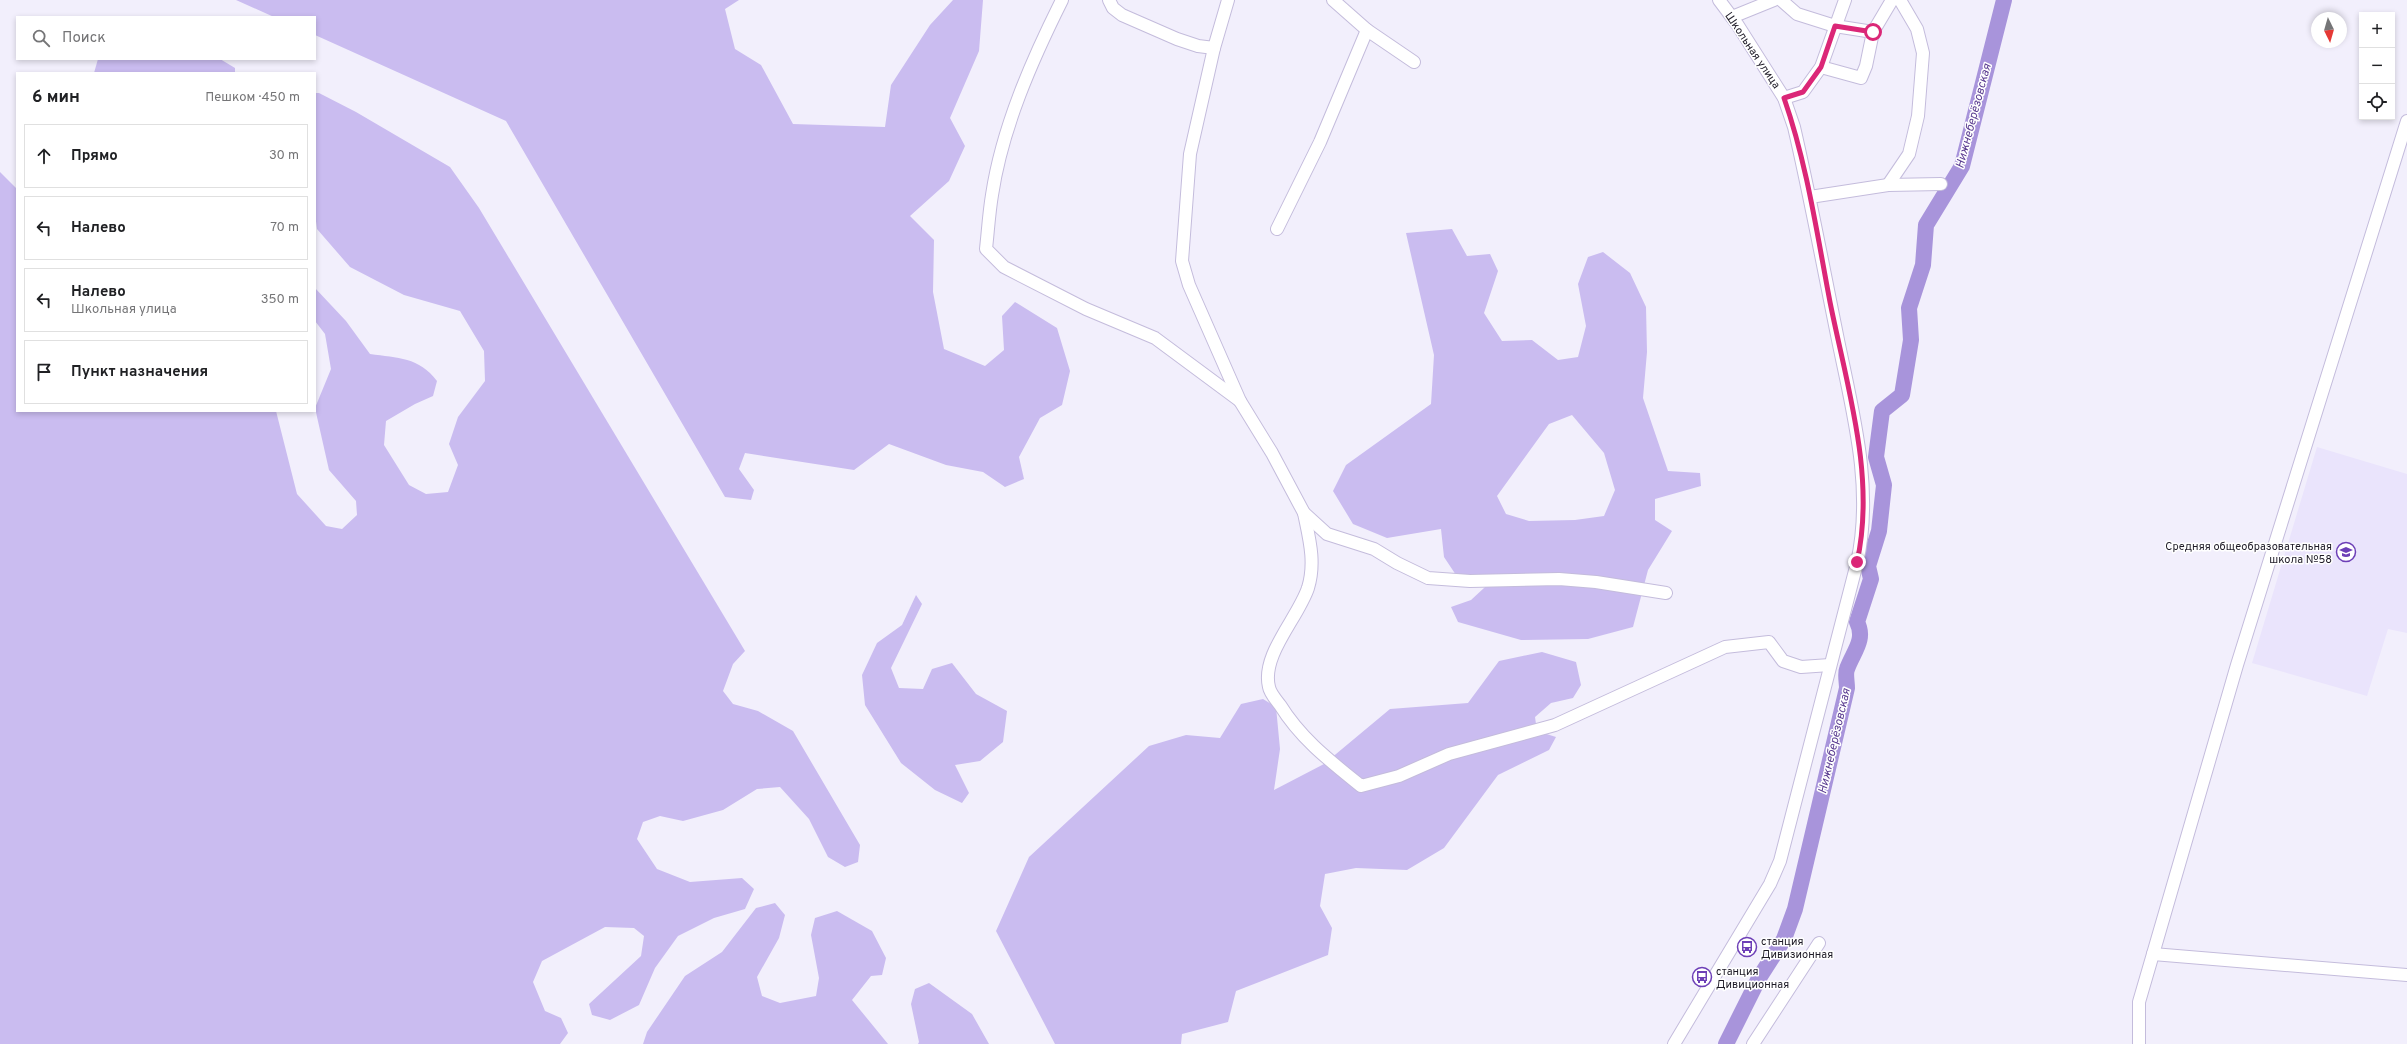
<!DOCTYPE html>
<html lang="ru">
<head>
<meta charset="utf-8">
<style>
	body { margin:0; font-family:Overpass,sans-serif; background:#f6f6f6; color:#202124 }
	.controls { position:absolute; right:12px; top:12px; display:grid; overflow:hidden; border-radius:0px; box-shadow:0 2px 6px #0003 }
	.controls button { width:36px; height:36px; display:grid; place-items:center; padding:0; border:0; border-bottom:1px solid #e0e0e0; background:#fff; color:#202124; font:20px sans-serif }
	.compass { position:absolute; left:2311px; top:12px; width:36px; height:36px; border-radius:50%; background:#fff; box-shadow:0 2px 6px #0003; rotate:175deg }
	.stop { position:absolute; width:12px; height:12px; margin:-9px; border:3px solid #db2777; border-radius:50%; background:#fff }
	.stop.end { background:#db2777; border-color:#fff; box-shadow:0 1px 4px #0008 }
	.list { margin:0; padding:0; list-style:none }
	h2 { display:flex; justify-content:space-between; align-items:center; height:52px; margin:0; padding:0 16px; font-size:17px }
	h2 small { font-size:13px; font-weight:400; color:#757577 }
	.list li { display:grid; grid-template-columns:26px 1fr auto; gap:12px; align-items:center; box-sizing:border-box; height:64px; margin:0 8px 8px; padding:0 8px; border:1px solid #e0e0e0; border-radius:0px }
	.list b { display:block; font-size:15px; white-space:nowrap }
	.list p { margin:0; font-size:13px; white-space:nowrap; color:#757577 }
	.list em { font-size:13px; font-style:normal; color:#757577 }
	.icon { flex:none; width:22px; height:22px; fill:none; stroke:currentColor; stroke-width:2; stroke-linecap:round; stroke-linejoin:round }
	.map { position:relative; flex:none; width:2407px; height:1044px; overflow:hidden }
	.search { position:absolute; background:#fff; box-shadow:0 2px 6px #0003; left:16px; top:16px; width:300px; height:44px; display:flex; align-items:center; gap:10px; box-sizing:border-box; padding:0 14px; border-radius:0px; color:#757577; font-size:15px }
	.panel { position:absolute; background:#fff; box-shadow:0 2px 6px #0003; left:16px; top:72px; width:300px; height:340px; border-radius:0px }
	.map>svg:first-child { display:block }
	.built { fill:#eae4fc }
	.green { fill:#cabcf0; fill-rule:evenodd }
	.lines { fill:none; stroke-linecap:round; stroke-linejoin:round }
	.river { stroke:#a894db; stroke-width:16 }
	.minor-casing { stroke:#c4bcdc; stroke-width:14 }
	.minor { stroke:#fff; stroke-width:12 }
	.route { stroke:#db2777; stroke-width:5 }
	.labels { text-anchor:middle; stroke-width:3; stroke-linejoin:round; paint-order:stroke }
	.street-label { font-size:11px; fill:#1e1b27; stroke:#fff }
	.poi-label { font-size:11px; fill:#1e1b27; stroke:#fff; text-anchor:start }
	.water-label { font-size:12px; font-style:italic; fill:#5a3c90; stroke:#fff }
</style>
</head>
<body>
<div class="map">
<svg width="2407" height="1044" viewBox="0 0 2407 1044">
	<rect width="100%" height="100%" fill="#f2effc"/>
	<!-- built -->
	<polygon class="built" points="2317,447 2407,474 2407,633 2388,629 2367,696 2252,663"/>
	<!-- green -->
	<g class="green">
		<polygon points="236,0 739,0 725,9 735,49 761,65 793,124 885,127 891,85 930,25 953,0 983,0 979,51 950,118 965,146 949,181 910,216 934,240 933,292 944,349 985,366 1004,350 1002,316 1015,302 1057,328 1070,371 1062,405 1040,418 1019,457 1024,479 1005,487 983,472 946,465 889,444 854,470 745,453 739,469 754,490 751,500 725,497 506,121 315,35 315,17 274,17"/>
		<polygon points="98,59 220,59 235,68 235,73 94,73"/>
		<path d="M 315,93 L 319,93 L 356,112 L 450,167 L 479,208 L 745,651 L 733,664 L 723,691 L 733,704 L 758,711 L 793,731 L 860,845 L 858,862 L 845,867 L 828,857 L 809,819 L 780,787 L 757,789 L 723,810 L 683,821 L 660,816 L 643,822 L 637,839 L 657,869 L 690,882 L 742,878 L 754,889 L 745,909 L 714,918 L 678,936 L 655,968 L 639,1005 L 610,1020 L 592,1015 L 589,1004 L 641,956 L 644,936 L 634,928 L 605,927 L 542,961 L 533,982 L 545,1011 L 561,1018 L 568,1033 L 560,1044 L 0,1044 L 0,172 L 17,189 L 17,411 L 276,411 L 297,494 L 326,526 L 342,529 L 357,515 L 356,501 L 329,470 L 315,408 L 331,369 L 325,334 L 315,321 L 315,288 L 346,321 L 370,354 C 398,358 419,357 437,381 L 433,396 L 415,404 L 386,421 L 384,445 L 409,485 L 426,494 L 448,492 L 458,465 L 449,444 L 458,417 L 485,381 L 484,351 L 460,311 L 404,295 L 350,267 L 317,229 L 315,214 Z"/>
		<path d="M 1452,229 L 1467,256 L 1490,254 L 1498,271 L 1484,313 L 1502,341 L 1532,340 L 1558,360 L 1578,357 L 1586,326 L 1578,284 L 1588,257 L 1603,252 L 1630,273 L 1646,307 L 1647,352 L 1643,398 L 1668,471 L 1700,473 L 1701,486 L 1655,499 L 1655,520 L 1672,531 L 1648,570 L 1633,627 L 1588,639 L 1521,640 L 1458,622 L 1451,607 L 1471,600 L 1497,576 L 1458,578 L 1444,557 L 1441,529 L 1387,538 L 1353,524 L 1333,491 L 1346,465 L 1431,404 L 1434,355 L 1406,233 ZM 1572,415 L 1604,453 L 1615,490 L 1604,516 L 1575,520 L 1529,521 L 1506,514 L 1497,496 L 1549,424 Z"/>
		<polygon points="916,595 922,604 891,668 899,688 923,689 932,669 952,663 976,694 1007,711 1003,742 980,761 955,765 969,793 962,803 935,790 901,763 865,705 862,675 877,643 902,625"/>
		<polygon points="1542,652 1576,662 1581,685 1573,698 1551,703 1535,717 1537,731 1556,737 1549,750 1498,775 1444,848 1407,870 1356,868 1325,874 1320,906 1332,928 1328,955 1236,991 1228,1022 1182,1034 1181,1044 1055,1044 996,931 1029,857 1149,746 1186,735 1220,738 1241,704 1263,699 1276,707 1280,749 1274,790 1324,764 1390,709 1468,703 1499,661"/>
		<polygon points="775,903 785,915 779,938 757,977 762,996 780,1003 816,996 819,978 811,935 815,918 837,911 872,931 886,958 882,975 871,976 852,1000 888,1044 643,1044 647,1032 685,976 722,952 756,908"/>
		<polygon points="929,983 972,1014 989,1044 918,1044 919,1042 911,1004 915,989"/>
	</g>
	<g class="lines">
		<!-- river -->
		<path class="river" d="M 1726,1044 L 1759,978 L 1784,939 L 1795,909 L 1847,688 C 1847,682 1845,674 1847,669 C 1853,652 1866,640 1857,622 L 1871,579 L 1868,566 L 1879,531 L 1884,485 L 1876,457 L 1882,411 L 1902,395 L 1911,340 L 1909,308 L 1923,265 L 1926,225 L 1962,166 L 2004,0"/>
		<defs>
			<g id="minor">
				<path d="M 1062,0 C 1032,60 1002,128 992,195 C 989,213 988,231 986,249 L 1004,267 L 1086,309 L 1155,338 L 1240,401"/>
				<polyline points="1109,0 1113,8 1122,15 1177,39 1198,46 1214,48 1228,0"/>
				<polyline points="1333,0 1367,30 1414,62"/>
				<polyline points="1781,0 1797,14 1835,26 1873,32"/>
				<polyline points="1732,17 1774,0"/>
				<polyline points="1214,48 1190,154 1182,261 1189,285 1240,401 1272,453 1304,513 1327,534 1374,549 1397,563 1428,578 1470,581 1559,579 1596,582 1666,593"/>
				<polyline points="1821,67 1861,78 1866,66 1873,32 1892,0"/>
				<polyline points="1784,98 1803,92 1821,67 1845,0"/>
				<polyline points="1888,185 1909,154 1918,116 1923,53 1917,29 1900,0"/>
				<polyline points="1810,197 1888,185 1941,184"/>
				<polyline points="1277,229 1320,142 1367,30"/>
				<path d="M 1304,513 C 1309,538 1316,562 1308,588 C 1298,618 1261,655 1269,687 C 1270,693 1276,700 1280,705 C 1301,739 1330,761 1361,786 L 1399,776 L 1449,754 L 1555,725 L 1725,647 L 1769,642 L 1783,661 L 1801,667 L 1830,665"/>
				<polyline points="2153,954 2407,975"/>
				<path d="M 1674,1044 L 1770,884 L 1780,861 L 1857,563 C 1874,486 1852,410 1837,335 C 1823,266 1810,196 1794,127 L 1784,98 L 1737,24 L 1719,0"/>
				<polyline points="1753,1044 1819,943"/>
				<polyline points="2139,1044 2139,1002 2153,954 2237,665 2407,121"/>
			</g>
		</defs>
		<!-- minor casing -->
		<use href="#minor" class="minor-casing"/>
		<!-- minor -->
		<use href="#minor" class="minor"/>
	</g>
	<g class="lines">
		<!-- route -->
		<path class="route" d="M 1857,562 C 1876,477 1847,387 1830,302 C 1817,234 1807,164 1784,98 L 1803,92 L 1821,67 L 1835,26 L 1873,32"/>
	</g>
	<!-- icons -->
	<defs>
		<symbol id="school-ring" viewBox="-11 -11 22 22"><circle r="9.5" fill="#fff" stroke="#6d3fb7" stroke-width="1.5"/><path d="M0-5L7-2L0 1L-7-2ZM-4 1L0 2.5L4 1V4Q0 6-4 4Z" fill="#6d3fb7"/></symbol>
		<symbol id="bus-ring" viewBox="-11 -11 22 22"><circle r="9.5" fill="#fff" stroke="#6d3fb7" stroke-width="1.5"/><path d="M-5-6H5V4H4V6H2V4H-2V6H-4V4H-5ZM-3.5-4V0h7V-4ZM-3.5 1.2v1.5H-2V1.2ZM2 1.2v1.5H3.5V1.2Z" fill="#6d3fb7"/></symbol>
	</defs>
	<g fill-rule="evenodd">
		<use href="#school-ring" x="2335" y="541" width="22" height="22"/>
		<use href="#bus-ring" x="1736" y="936" width="22" height="22"/>
		<use href="#bus-ring" x="1691" y="966" width="22" height="22"/>
	</g>
	<g class="labels">
		<!-- street labels -->
		<g class="street-label">
			<text transform="translate(1753 50) rotate(56)" y="4">Школьная улица</text>
		</g>
		<!-- poi labels -->
		<g class="poi-label">
			<text x="2332" y="550" text-anchor="end">Средняя общеобразовательная<tspan x="2332" dy="13">школа №58</tspan></text>
			<text x="1761" y="945">станция<tspan x="1761" dy="13">Дивизионная</tspan></text>
			<text x="1716" y="975">станция<tspan x="1716" dy="13">Дивиционная</tspan></text>
		</g>
		<!-- water labels -->
		<g class="water-label">
			<text transform="translate(1973 116) rotate(-75)" y="4">Нижнеберёзовская</text>
			<text transform="translate(1834 741) rotate(-77)" y="4">Нижнеберёзовская</text>
		</g>
	</g>
</svg>
<div class="controls">
<button>+</button>
<button>−</button>
<button><svg class="icon" aria-label="locate" viewBox="0 0 24 24"><circle cx="12" cy="12" r="6"/><path d="M12 2v4M12 18v4M2 12h4M18 12h4"/></svg></button>
</div>
<svg class="compass" viewBox="-18 -18 36 36"><path d="M0-13l5 13h-10z" fill="#e53935"/><path d="M0 13l5-13h-10z" fill="#757577"/></svg>
<div class="stop" style="left:1873px;top:32px"></div>
<div class="stop end" style="left:1857px;top:562px"></div>
<div class="search"><svg class="icon" aria-label="search" viewBox="0 0 24 24"><circle cx="10" cy="10" r="6"/><path d="M15 15l6 6"/></svg>Поиск</div>
<section class="panel">
<h2>6 мин<small>Пешком · 450 m</small></h2>
<ul class="list">
<li><svg class="icon" aria-label="ahead" viewBox="0 0 24 24"><path d="M12 20V5M6 11l6-6 6 6"/></svg><div><b>Прямо</b></div><em>30 m</em></li>
<li><svg class="icon" aria-label="left" viewBox="0 0 24 24"><path d="M17 20v-9H6M10 6l-5 5 5 5"/></svg><div><b>Налево</b></div><em>70 m</em></li>
<li><svg class="icon" aria-label="left" viewBox="0 0 24 24"><path d="M17 20v-9H6M10 6l-5 5 5 5"/></svg><div><b>Налево</b><p>Школьная улица</p></div><em>350 m</em></li>
<li><svg class="icon" aria-label="arrive" viewBox="0 0 24 24"><path d="M6 21V4h12l-3 4 3 4H6"/></svg><div><b>Пункт назначения</b></div></li>
</ul>
</section>
</div>
</body>
</html>
